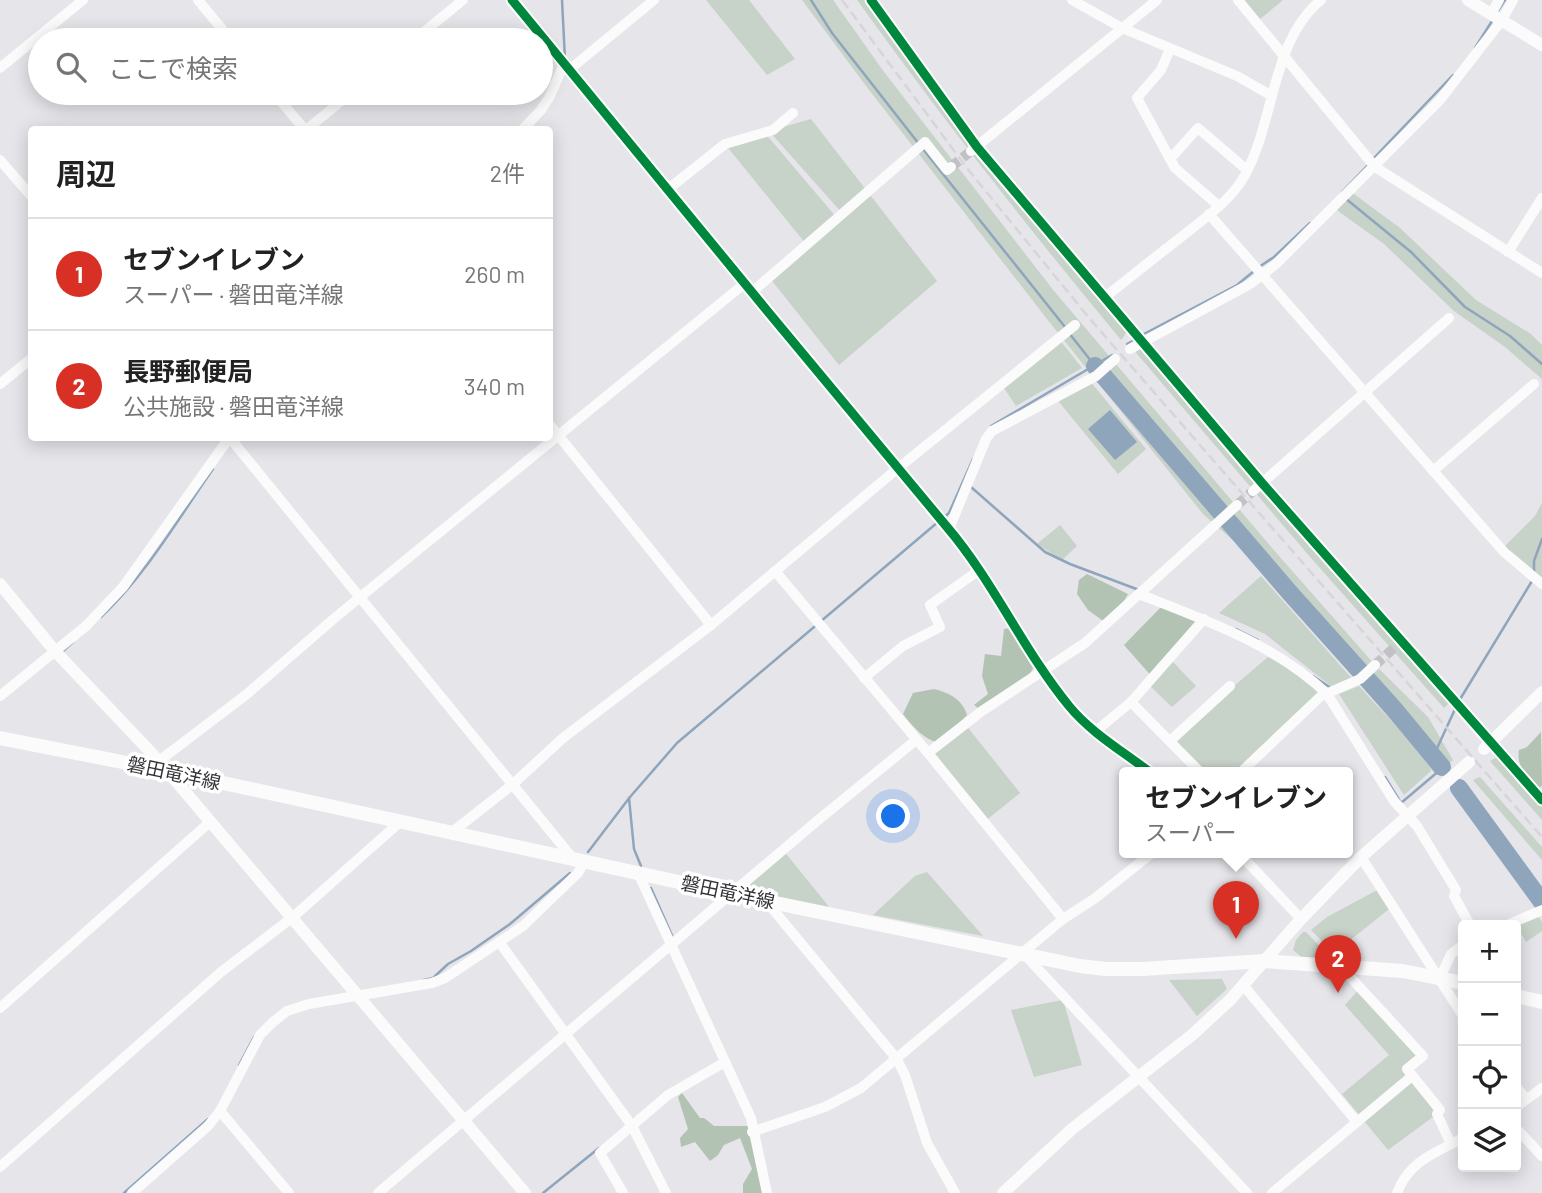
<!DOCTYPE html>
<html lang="ja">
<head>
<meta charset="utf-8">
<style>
	body { margin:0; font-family:Barlow,"Noto Sans JP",sans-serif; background:#f6f6f6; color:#222 }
	.controls { position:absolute; right:21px; bottom:21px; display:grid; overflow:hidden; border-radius:7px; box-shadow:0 4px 18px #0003 }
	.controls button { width:63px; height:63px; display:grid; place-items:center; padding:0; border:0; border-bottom:2px solid #e0e0e0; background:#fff; color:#222; font:35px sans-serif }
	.you { position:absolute; left:894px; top:817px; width:24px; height:24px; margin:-18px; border:5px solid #fff; border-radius:50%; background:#1a73e8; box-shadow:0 0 0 10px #1a73e833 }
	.badge { display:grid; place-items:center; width:46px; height:46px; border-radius:50%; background:#d93025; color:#fff; font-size:23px; font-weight:700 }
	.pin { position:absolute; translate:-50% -58px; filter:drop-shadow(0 2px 4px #0008) }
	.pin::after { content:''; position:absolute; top:37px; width:24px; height:21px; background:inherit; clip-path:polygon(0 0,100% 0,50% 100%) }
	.popup { position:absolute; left:1119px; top:767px; width:234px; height:91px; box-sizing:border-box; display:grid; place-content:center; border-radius:7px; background:#fff; filter:drop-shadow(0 2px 5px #0005); font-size:23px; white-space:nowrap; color:#767676 }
	.popup b { font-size:26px; color:#222 }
	.popup::after { content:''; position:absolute; left:50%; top:100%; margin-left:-14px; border:14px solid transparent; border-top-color:#fff }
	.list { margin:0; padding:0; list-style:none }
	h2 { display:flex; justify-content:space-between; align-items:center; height:91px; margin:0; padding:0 28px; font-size:30px }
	h2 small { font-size:23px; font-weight:400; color:#767676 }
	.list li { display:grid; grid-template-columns:46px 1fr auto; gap:21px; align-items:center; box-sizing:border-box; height:112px; padding:0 28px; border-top:2px solid #e0e0e0 }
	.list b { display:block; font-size:26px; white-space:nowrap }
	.list p { margin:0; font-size:23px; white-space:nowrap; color:#767676 }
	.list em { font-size:23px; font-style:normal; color:#767676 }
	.icon { flex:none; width:38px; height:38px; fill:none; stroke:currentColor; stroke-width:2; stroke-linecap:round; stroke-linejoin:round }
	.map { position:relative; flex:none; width:1542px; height:1193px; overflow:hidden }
	.search { position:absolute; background:#fff; box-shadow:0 4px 18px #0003; left:28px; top:28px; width:525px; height:77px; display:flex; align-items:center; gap:18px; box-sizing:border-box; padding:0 24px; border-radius:38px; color:#767676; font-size:26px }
	.panel { position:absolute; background:#fff; box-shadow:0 4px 18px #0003; left:28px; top:126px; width:525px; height:315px; border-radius:7px }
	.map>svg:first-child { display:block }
	.green { fill:#c7d2c8 }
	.forest { fill:#b2c3b4 }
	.water { fill:#8fa5bb }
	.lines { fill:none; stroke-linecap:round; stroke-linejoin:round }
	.stream { stroke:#8fa5bb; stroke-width:2.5 }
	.river { stroke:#8fa5bb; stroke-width:18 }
	.minor-tunnel { stroke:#c2c2c6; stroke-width:10; stroke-dasharray:10 5; stroke-linecap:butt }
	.minor { stroke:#fbfbfc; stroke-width:10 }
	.tertiary { stroke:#fbfbfc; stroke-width:12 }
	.secondary { stroke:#fbfbfc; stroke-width:14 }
	.rail { stroke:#d6d5d7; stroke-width:2.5; stroke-dasharray:10 5; stroke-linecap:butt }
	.cycleway-casing { stroke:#fff; stroke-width:13 }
	.cycleway { stroke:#00873e; stroke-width:9 }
	.labels { text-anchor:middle; stroke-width:7; stroke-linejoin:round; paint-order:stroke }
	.street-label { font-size:19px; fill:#343438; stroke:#fff }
</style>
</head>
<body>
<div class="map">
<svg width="1542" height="1193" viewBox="0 0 1542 1193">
	<rect width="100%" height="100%" fill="#e5e5ea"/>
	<!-- green -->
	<g class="green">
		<polygon points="706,0 749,0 795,59 767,75"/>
		<polygon points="802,0 833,0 884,72 1054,291 1272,548 1375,665 1428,717 1453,760 1436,775 1430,768 1431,771 1404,795 1339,694 1359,686 1392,722 1253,558 1203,514 1047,319 866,86"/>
		<path d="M 857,0 L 871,0 L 975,146 L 1129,329 L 1121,340 C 1029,229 941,117 857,0 Z"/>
		<polygon points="1244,0 1283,0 1259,20"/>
		<polygon points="811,119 937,281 839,365 769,277 806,244 725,144 764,132 837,218 842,213 769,131"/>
		<polygon points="1350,191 1400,228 1476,300 1531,334 1542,345 1542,379 1505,347 1454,311 1384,244 1334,208 1339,208"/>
		<polygon points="1059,339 1082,368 1016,406 1002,385"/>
		<polygon points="1141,344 1450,702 1444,708 1311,558 1132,348"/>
		<polygon points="1089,380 1146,449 1118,474 1055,397"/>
		<polygon points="1542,503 1542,583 1502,549 1535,516"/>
		<polygon points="1060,525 1077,546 1062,560 1037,544"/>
		<polygon points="1261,576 1355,682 1336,690 1265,634 1219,613"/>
		<polygon points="1268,657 1314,681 1324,691 1240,773 1207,773 1172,739"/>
		<polygon points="1172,661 1196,686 1172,707 1150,686"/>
		<polygon points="965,724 1020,793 983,823 928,753"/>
		<polygon points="1499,756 1542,803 1542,820 1490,761"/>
		<polygon points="1480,777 1542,847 1542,860 1473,780"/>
		<polygon points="783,850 830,908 742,890"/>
		<polygon points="927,872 983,936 873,915 915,876"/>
		<polygon points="1381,888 1393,906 1334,953 1311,930 1327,917"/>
		<polygon points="1538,916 1542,922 1542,931 1526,942 1516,925"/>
		<polygon points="1303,932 1306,932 1329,956 1304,959 1293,950 1296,940"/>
		<polygon points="1222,979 1227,989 1197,1016 1169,980"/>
		<polygon points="1361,987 1423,1056 1407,1069 1437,1114 1388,1150 1342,1094 1389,1055 1345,1005"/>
		<polygon points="1063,1000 1082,1065 1034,1077 1011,1010"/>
	</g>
	<!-- forest -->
	<g class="forest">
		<polygon points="1087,574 1128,594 1116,615 1106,623 1088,610 1077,594 1079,580"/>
		<polygon points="1161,607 1201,622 1153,678 1124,645"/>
		<polygon points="1011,628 1034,667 1023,684 982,711 974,705 988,694 982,676 985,654 1001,656 1004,629"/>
		<path d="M 934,689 C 949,693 962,699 967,715 L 941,743 C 925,741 913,727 903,714 L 913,693 Z"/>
		<path d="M 1541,732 L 1542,785 L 1539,789 C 1528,776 1516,768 1519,750 L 1527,747 Z"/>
		<polygon points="682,1093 700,1118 704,1118 714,1126 747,1126 753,1135 767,1193 743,1193 743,1184 752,1169 740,1138 724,1145 718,1155 710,1161 695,1142 681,1147 680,1138 688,1129 678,1097"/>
	</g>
	<!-- water -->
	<polygon class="water" points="1110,410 1137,442 1115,460 1088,429"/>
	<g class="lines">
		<!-- stream -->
		<g class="stream">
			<polyline points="562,0 565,59"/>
			<polyline points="811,0 832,33 919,144"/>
			<polyline points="1497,12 1505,0"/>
			<polyline points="1475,48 1492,21"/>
			<polyline points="923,149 1065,327"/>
			<polyline points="1373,159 1453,75"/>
			<polyline points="1342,192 1369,164"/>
			<polyline points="1345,198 1411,252 1465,307 1510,336 1542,364"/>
			<polyline points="1259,267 1274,257 1310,223"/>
			<polyline points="1069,333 1095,366"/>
			<polyline points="1142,335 1237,285 1254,271"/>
			<polyline points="1127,344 1136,339"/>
			<polyline points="991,426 1112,355"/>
			<polyline points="971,487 1045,552 1070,564 1139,590"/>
			<polyline points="943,518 949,513 973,459"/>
			<polyline points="1534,572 1534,561 1542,539"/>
			<path d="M 101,617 C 146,575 178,519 213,469"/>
			<polyline points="1236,629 1258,640"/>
			<polyline points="62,652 73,642"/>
			<polyline points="1313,676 1331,688"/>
			<polyline points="1459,701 1532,581"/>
			<polyline points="1385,777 1401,803 1440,770 1433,757 1456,707"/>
			<polyline points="629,798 634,849 641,866"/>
			<polyline points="588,852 630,797 677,743 938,522"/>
			<polyline points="651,888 674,940"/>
			<polyline points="424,980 433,978 448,964 471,951 510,924 570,873"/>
			<polyline points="239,1065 254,1037"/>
			<polyline points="124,1193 208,1119"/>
			<polyline points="543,1193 599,1148"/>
		</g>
		<!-- river -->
		<g class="river">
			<polyline points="1095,366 1290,593 1394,709 1442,767"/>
			<polyline points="1459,788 1542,902"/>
		</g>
		<!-- minor-tunnel -->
		<g class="minor-tunnel">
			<polyline points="951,167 971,151"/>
			<polyline points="1237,505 1253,491"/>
			<polyline points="1375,665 1395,647"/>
		</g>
		<!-- minor -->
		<g class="minor">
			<polyline points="198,0 231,40"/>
			<path d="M 512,0 C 656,177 801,352 947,527 C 994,582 1023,650 1069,706 C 1091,733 1124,752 1151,773"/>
			<polyline points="871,0 977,147 1262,483 1542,800"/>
			<polyline points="1072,0 1122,28 1237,76 1272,96"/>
			<polyline points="1238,0 1375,167 1542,273"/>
			<polyline points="1491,14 1499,0"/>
			<polyline points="414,40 463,0"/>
			<polyline points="1170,49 1161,70 1137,98 1175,168 1219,206"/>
			<polyline points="0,68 83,0"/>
			<polyline points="569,70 654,0"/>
			<polyline points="274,93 305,130"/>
			<polyline points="306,130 351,93"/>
			<polyline points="522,130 541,110 550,96 564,64"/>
			<polyline points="971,151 1157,0"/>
			<polyline points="1170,159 1198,128 1247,170"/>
			<polyline points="0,160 32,197"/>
			<polyline points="667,190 725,144 773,130 793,113"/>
			<polyline points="1209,214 1504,552 1542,584"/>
			<polyline points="1508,252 1542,198"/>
			<polyline points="751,293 925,142 947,170 951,167"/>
			<path d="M 1104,298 C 1129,278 1154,258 1180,238 C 1203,219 1231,201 1245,175 C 1275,121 1271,41 1321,0"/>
			<polyline points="1130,349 1250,284 1276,264 1440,100 1502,20 1513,0"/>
			<polyline points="0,384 32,358"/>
			<polyline points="550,425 711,625"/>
			<polyline points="230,438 574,860"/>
			<polyline points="1433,471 1534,384"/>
			<polyline points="1253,491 1449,318"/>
			<polyline points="949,529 986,439 992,431 1096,376 1115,359"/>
			<polyline points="775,571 928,753 1063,919"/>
			<path d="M 1139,594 C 1205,620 1275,644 1327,694 L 1394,801 L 1417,826 L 1456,890 L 1454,896 L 1470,925"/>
			<polyline points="864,678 903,646 940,627 930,605 978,571"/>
			<polyline points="0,696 86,626 123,587 229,438"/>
			<polyline points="1131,702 1201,773"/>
			<polyline points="1096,731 1131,702 1204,619"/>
			<polyline points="1170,741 1230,686"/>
			<polyline points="928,753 982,711 1085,643 1237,505"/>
			<polyline points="159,761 247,694 337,616 744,284"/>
			<polyline points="1240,773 1321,696 1360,679 1375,665"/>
			<polyline points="451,833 512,785 563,738 711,625 897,469 1075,325"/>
			<polyline points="1239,853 1301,919"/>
			<polyline points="1361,857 1463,1016"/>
			<polyline points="638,873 751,1118 767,1193"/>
			<polyline points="766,901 896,1058 905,1075 927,1143 955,1193"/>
			<polyline points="1507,925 1542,910"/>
			<polyline points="500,943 632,1126 666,1193"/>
			<polyline points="1024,954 1247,1193"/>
			<polyline points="1341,967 1423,1056 1407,1069 1440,1110 1437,1114 1451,1144"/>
			<polyline points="1440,978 1451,954 1463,945"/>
			<polyline points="1243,985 1357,1122"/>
			<polyline points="0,1008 211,821"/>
			<polyline points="1516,1086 1526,1099"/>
			<polyline points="1516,1107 1542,1088"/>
			<polyline points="220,1111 289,1193"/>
			<polyline points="1516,1128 1542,1156"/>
			<polyline points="752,1132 825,1107 861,1088 1063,919 1094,899 1152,853"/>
			<polyline points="0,1167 221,972 293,917 400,822"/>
			<polyline points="132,1193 208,1126 220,1111 260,1035 273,1022 287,1011 309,1004 432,983 445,978 523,926 578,873 584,862"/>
			<polyline points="378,1193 817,821 916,740"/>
			<polyline points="623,1193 600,1153 668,1095 725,1062"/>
			<polyline points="1272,1193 1412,1076"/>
			<path d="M 1397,1193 C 1409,1161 1435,1153 1463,1138"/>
		</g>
		<!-- tertiary -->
		<g class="tertiary">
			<polyline points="1468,0 1542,45"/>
			<polyline points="0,584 54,650 159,761 525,1193"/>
			<polyline points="1484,749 1542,692"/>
			<polyline points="1003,1193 1072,1129 1192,1035 1230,1000 1301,919 1361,857 1469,762"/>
		</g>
		<!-- secondary -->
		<g class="secondary">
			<polyline points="0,738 168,771 766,901 1080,966 1105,969 1143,969 1264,961 1403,971 1463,983"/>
			<polyline points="1516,996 1542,1002"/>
		</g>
		<!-- rail -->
		<polyline class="rail" points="842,0 970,172 1090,319 1542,837"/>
		<defs>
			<g id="cycleway">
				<path d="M 512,0 C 656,177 801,352 947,527 C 994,582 1023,650 1069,706 C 1091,733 1124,752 1151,773"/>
				<polyline points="871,0 977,147 1262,483 1542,800"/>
			</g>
		</defs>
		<!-- cycleway casing -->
		<use href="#cycleway" class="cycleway-casing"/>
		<!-- cycleway -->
		<use href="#cycleway" class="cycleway"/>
	</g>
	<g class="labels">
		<!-- street labels -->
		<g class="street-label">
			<text transform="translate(174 773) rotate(12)" y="7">磐田竜洋線</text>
			<text transform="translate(728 892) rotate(12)" y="7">磐田竜洋線</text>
		</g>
	</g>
</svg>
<div class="controls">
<button>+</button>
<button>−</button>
<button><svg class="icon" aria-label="locate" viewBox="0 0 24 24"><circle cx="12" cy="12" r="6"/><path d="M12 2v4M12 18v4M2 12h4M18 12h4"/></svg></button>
<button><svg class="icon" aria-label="layers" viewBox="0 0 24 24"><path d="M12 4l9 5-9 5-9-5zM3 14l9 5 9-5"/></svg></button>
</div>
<div class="you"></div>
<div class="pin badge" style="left:1236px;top:939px">1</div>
<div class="popup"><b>セブンイレブン</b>スーパー</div>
<div class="pin badge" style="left:1338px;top:993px">2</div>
<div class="search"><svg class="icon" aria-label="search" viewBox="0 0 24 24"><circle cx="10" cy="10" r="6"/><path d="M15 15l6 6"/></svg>ここで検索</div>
<section class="panel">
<h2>周辺<small>2件</small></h2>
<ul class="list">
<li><span class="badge">1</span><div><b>セブンイレブン</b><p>スーパー · 磐田竜洋線</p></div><em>260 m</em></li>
<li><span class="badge">2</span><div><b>長野郵便局</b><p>公共施設 · 磐田竜洋線</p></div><em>340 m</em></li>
</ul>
</section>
</div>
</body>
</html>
